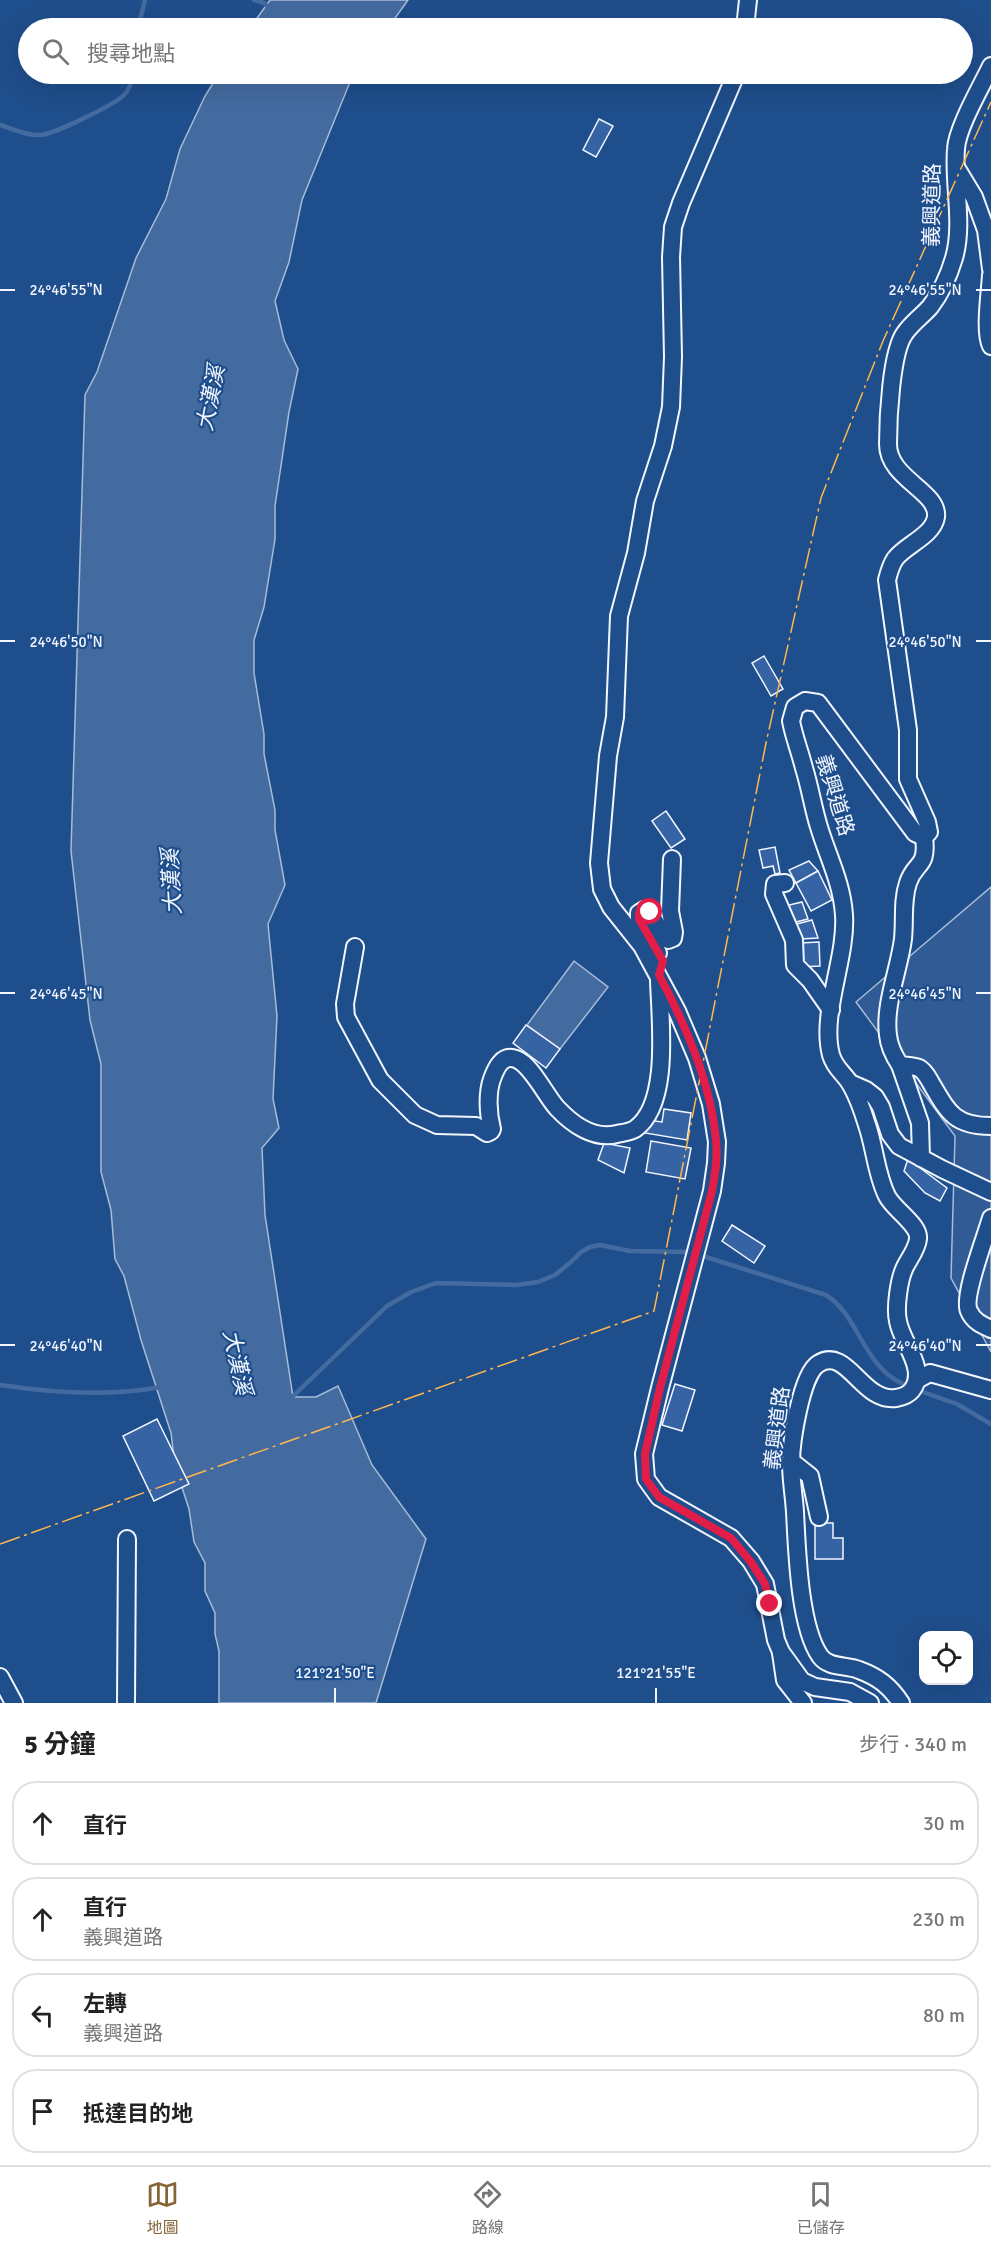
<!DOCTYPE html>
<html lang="zh-TW">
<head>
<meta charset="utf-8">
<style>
	body { margin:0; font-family:Signika,"Noto Sans TC",sans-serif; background:#f2f2f2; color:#222 }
	.controls { position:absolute; right:18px; bottom:18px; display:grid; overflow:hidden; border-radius:12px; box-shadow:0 6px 24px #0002 }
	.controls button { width:54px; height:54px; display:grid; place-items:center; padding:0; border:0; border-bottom:2px solid #e0e0e0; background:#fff; color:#222; font:30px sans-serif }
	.stop { position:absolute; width:18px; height:18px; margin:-14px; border:4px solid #e11d48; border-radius:50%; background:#fff }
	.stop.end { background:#e11d48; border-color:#fff; box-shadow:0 2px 6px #0008 }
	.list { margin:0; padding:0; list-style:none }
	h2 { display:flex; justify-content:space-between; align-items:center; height:78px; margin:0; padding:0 24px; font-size:26px }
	h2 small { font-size:20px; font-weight:400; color:#767676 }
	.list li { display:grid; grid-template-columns:39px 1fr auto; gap:18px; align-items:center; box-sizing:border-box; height:84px; margin:0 12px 12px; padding:0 12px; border:2px solid #e0e0e0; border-radius:24px }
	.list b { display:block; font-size:22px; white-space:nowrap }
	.list p { margin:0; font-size:20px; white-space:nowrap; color:#767676 }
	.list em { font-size:20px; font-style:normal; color:#767676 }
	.icon { flex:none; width:33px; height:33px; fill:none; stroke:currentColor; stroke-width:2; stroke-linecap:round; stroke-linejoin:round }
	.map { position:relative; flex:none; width:991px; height:1703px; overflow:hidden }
	.search { position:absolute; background:#fff; box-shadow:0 6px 24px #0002; left:18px; right:18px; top:18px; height:66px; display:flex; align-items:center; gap:15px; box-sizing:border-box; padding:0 21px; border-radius:33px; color:#767676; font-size:22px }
	.sheet { height:462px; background:#fff }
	nav { display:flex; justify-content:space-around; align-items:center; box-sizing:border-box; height:84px; border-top:2px solid #e0e0e0; background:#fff; font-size:16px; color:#767676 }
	nav a { display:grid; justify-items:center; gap:3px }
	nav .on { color:#856535 }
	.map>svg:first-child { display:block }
	.green { fill:#305b95; stroke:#a8bbd7; stroke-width:1.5 }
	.water { fill:#446ba0; stroke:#a8bbd7; stroke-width:1.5 }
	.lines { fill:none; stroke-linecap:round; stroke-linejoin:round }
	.stream { stroke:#446ba0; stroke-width:4.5 }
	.building { fill:#3563a3; stroke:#f2f6ff; stroke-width:1.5 }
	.minor-casing { stroke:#f2f6ff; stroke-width:20 }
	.minor { stroke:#1f4e8c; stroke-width:16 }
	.power { stroke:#ffb74d; stroke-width:1.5; stroke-dasharray:21 4.5 3 4.5; stroke-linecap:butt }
	.route { stroke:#e11d48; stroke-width:8 }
	.ticks { fill:none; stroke:#f2f6ff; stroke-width:2 }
	.labels { text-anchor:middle; stroke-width:4.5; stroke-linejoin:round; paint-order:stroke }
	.street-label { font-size:21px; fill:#f2f6ff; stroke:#1f4e8c }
	.water-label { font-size:22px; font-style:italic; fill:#f2f6ff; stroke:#1f4e8c }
	.ticks-label { font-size:15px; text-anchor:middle; fill:#f2f6ff; stroke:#1f4e8c; stroke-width:4.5; stroke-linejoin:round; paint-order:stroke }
</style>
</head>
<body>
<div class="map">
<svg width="991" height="1703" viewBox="0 0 991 1703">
	<rect width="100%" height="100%" fill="#1f4e8c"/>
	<!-- green -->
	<polygon class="green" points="991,887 991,1352 951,1278 955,1136 856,1002"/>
	<!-- water -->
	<g class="water">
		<polygon points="270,0 408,0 388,28 250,28"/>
		<polygon points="223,74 356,74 350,82 302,200 289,262 275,301 284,340 298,369 289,412 275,506 275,539 264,607 254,640 254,673 264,734 264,754 275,810 275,830 285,885 268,924 277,1016 273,1099 279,1128 262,1148 265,1215 293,1397 316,1397 338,1386 372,1465 426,1539 376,1703 219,1703 219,1651 215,1634 215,1613 205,1591 205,1563 194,1542 189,1509 175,1466 171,1433 141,1340 124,1276 115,1259 111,1210 101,1172 101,1064 90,1020 71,851 85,395 97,372 136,258 166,199 180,149 205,96 215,80"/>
		<polygon points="574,961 608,987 560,1049 527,1025"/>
	</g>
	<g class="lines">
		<!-- stream -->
		<g class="stream">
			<polyline points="254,0 264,3 270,9"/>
			<polyline points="138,28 145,0"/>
			<path d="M 0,125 C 13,129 27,136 41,135 C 54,134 114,105 124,95 C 130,89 132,81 133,74"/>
			<path d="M 0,1385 C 53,1393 108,1397 161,1387"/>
			<polyline points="917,1390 957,1404 991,1424"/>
			<path d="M 289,1400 L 387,1306 L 411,1292 L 436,1283 L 516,1285 L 538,1282 L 555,1275 L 571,1262 L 581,1252 L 590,1247 L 600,1245 L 630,1251 L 690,1252 L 826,1295 C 853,1312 860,1347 882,1369 C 890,1378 899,1382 910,1387"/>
		</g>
	</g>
	<!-- building -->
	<g class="building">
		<polygon points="599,119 613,126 596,157 583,150"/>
		<polygon points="764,656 783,689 771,696 752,663"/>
		<polygon points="666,811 685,839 671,848 652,821"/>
		<polygon points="775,847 780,873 775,874 773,866 763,868 759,850"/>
		<polygon points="809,861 818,871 796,883 789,870"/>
		<polygon points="818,871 832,900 811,911 796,883"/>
		<polygon points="802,902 808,919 792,923 785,906"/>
		<polygon points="812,920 818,938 800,939 793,925"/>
		<polygon points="819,942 820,966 801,967 800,943"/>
		<polygon points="526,1025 560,1049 546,1068 513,1043"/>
		<polygon points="664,1109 691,1113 687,1140 645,1133 647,1120 662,1122"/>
		<polygon points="651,1141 691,1148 685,1179 646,1172"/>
		<polygon points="604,1143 630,1148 624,1173 598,1160"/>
		<polygon points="908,1159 947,1188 940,1201 925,1193 904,1171"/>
		<polygon points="732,1225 765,1246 754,1263 722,1241"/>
		<polygon points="675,1384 695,1390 682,1431 662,1425"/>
		<polygon points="157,1419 189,1484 154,1501 123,1436"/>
		<polygon points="815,1523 833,1523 833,1538 843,1538 843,1559 815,1559"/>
	</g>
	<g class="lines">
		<defs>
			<g id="minor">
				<polyline points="745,28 748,0"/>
				<polyline points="736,74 681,203 673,227 671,257 673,357 671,407 663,446 645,501 636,553 619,616 615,717 608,756 599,863 602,889 611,907 642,946 677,1011 697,1058 711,1104 717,1142 716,1163 712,1191 660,1388 644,1454 646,1479 659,1497 731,1538 751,1561 765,1584 776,1640 781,1652 802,1681 815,1687 850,1692 870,1703"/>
				<polyline points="957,169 974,197 986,230 991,269"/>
				<path d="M 991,275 C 990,293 984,332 991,346"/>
				<path d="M 924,837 C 928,869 915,861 908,883 C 902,900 905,920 903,939 C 899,970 884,1004 888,1035 C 889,1046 894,1056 900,1065 C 906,1066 914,1066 919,1068 C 925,1071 928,1078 931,1083 C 948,1112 954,1126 991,1126"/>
				<polyline points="785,883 775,884 774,894 794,940 795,965 810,980 831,1010"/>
				<path d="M 355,947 L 345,1004 L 346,1017 L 380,1080 L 415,1115 L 437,1125 L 476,1126 L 487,1133 L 491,1131 L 492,1129 C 488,1114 487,1093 492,1079 C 496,1068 502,1054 516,1059 C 531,1064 546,1096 557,1108 C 572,1124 594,1140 617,1134 C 622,1133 630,1132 635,1129 C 671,1104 660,1019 659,980"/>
				<polyline points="658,953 639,919 639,913 644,910 650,912 663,936 668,940 673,938 674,932 670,911 672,859"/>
				<polyline points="900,1065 920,1123 921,1158"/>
				<polyline points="850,1083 866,1090 875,1097 881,1107 890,1134 899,1146 942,1169 991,1192"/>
				<path d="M 991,1218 C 986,1236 962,1297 969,1311 C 973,1321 982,1325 991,1329"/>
				<polyline points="917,1380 930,1373 991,1390"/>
				<polyline points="791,1461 810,1476 819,1517"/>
				<polyline points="781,1653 785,1680 803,1703"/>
				<polyline points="0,1677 14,1703"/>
				<polyline points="126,1703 127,1539"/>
				<path d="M 901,1703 C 890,1686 878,1677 859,1670 C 847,1665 828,1668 820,1656 C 799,1626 797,1549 795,1512 C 794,1496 791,1479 791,1463 C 791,1443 801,1375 818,1364 C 847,1345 862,1403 896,1398 C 902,1397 908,1395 912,1390 C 928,1369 901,1342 898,1321 C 895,1308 899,1279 905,1267 C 909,1259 917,1249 918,1239 C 920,1225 894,1210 887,1196 C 876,1174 875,1148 867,1125 C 863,1112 858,1097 851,1085 C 845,1074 835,1069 831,1055 C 820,1014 847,958 844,915 C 842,883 828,857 819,827 C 813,808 810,787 804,768 C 800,752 794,737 791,721 L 795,707 L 805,701 L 818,703 L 915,833 L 924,837 L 929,832 L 927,822 L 908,779 L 908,730 L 887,580 C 889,572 891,565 895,559 C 905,545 933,536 936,517 C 939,491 888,479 888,444 C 888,420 891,351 905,333 C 912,323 922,316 930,307 C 941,293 949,275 954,258 C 964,224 953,184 956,149 C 957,128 981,87 991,66"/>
			</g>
		</defs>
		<!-- minor casing -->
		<use href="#minor" class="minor-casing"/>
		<!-- minor -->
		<use href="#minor" class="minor"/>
		<!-- power -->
		<polyline class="power" points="0,1544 654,1311 766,743 821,498 883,341 991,102"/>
	</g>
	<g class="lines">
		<!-- route -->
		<path class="route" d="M 650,912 L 645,910 L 639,913 L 639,919 L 663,961 L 659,975 C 686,1026 711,1083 716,1141 C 718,1158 715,1175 712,1191 L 660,1388 L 645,1454 L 646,1479 L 659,1497 L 731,1538 L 751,1562 L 765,1584 L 770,1604"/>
	</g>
	<!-- ticks -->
	<path class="ticks" d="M 0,290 L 15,290M 976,290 L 991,290M 0,641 L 15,641M 976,641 L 991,641M 0,993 L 15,993M 976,993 L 991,993M 0,1345 L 15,1345M 976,1345 L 991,1345M 335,1688 L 335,1703M 656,1688 L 656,1703"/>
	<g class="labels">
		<!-- street labels -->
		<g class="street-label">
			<text transform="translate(932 205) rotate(-89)" y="7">義興道路</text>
			<text transform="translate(835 795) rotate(73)" y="7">義興道路</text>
			<text transform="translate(777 1428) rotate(-83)" y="7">義興道路</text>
		</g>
		<!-- water labels -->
		<g class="water-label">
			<text transform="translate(210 398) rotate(-79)" y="8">大漢溪</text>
			<text transform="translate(171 882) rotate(-93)" y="8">大漢溪</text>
			<text transform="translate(238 1362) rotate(78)" y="8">大漢溪</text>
		</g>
	</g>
	<g class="ticks-label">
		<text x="66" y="295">24°46'55"N</text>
		<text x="925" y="295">24°46'55"N</text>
		<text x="66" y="647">24°46'50"N</text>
		<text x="925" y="647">24°46'50"N</text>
		<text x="66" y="999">24°46'45"N</text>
		<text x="925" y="999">24°46'45"N</text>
		<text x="66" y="1351">24°46'40"N</text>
		<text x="925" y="1351">24°46'40"N</text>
		<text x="335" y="1678">121°21'50"E</text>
		<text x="656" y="1678">121°21'55"E</text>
	</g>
</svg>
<div class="controls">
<button><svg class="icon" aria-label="locate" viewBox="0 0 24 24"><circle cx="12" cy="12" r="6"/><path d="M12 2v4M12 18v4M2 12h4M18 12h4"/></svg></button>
</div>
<div class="stop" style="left:650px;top:912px"></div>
<div class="stop end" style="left:770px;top:1604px"></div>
<div class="search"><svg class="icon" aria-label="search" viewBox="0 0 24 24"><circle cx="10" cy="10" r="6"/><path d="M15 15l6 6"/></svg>搜尋地點</div>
</div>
<section class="sheet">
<h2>5 分鐘<small>步行 · 340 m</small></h2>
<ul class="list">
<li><svg class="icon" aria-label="ahead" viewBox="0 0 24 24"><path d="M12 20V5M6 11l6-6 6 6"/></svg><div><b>直行</b></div><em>30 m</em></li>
<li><svg class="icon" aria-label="ahead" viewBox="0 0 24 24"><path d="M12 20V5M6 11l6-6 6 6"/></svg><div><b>直行</b><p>義興道路</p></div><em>230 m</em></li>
<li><svg class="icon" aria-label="left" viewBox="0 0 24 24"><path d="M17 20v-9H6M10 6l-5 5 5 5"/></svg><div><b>左轉</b><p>義興道路</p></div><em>80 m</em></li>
<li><svg class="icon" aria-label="arrive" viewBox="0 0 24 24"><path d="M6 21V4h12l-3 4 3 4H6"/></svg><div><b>抵達目的地</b></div></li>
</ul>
</section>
<nav>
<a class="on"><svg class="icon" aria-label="map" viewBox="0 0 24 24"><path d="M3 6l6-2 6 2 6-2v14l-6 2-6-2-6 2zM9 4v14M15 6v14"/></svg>地圖</a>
<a><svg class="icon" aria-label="directions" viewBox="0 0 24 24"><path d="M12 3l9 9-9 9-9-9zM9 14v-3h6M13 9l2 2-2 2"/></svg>路線</a>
<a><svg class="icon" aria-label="saved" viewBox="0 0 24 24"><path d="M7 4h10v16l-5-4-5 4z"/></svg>已儲存</a>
</nav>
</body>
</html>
